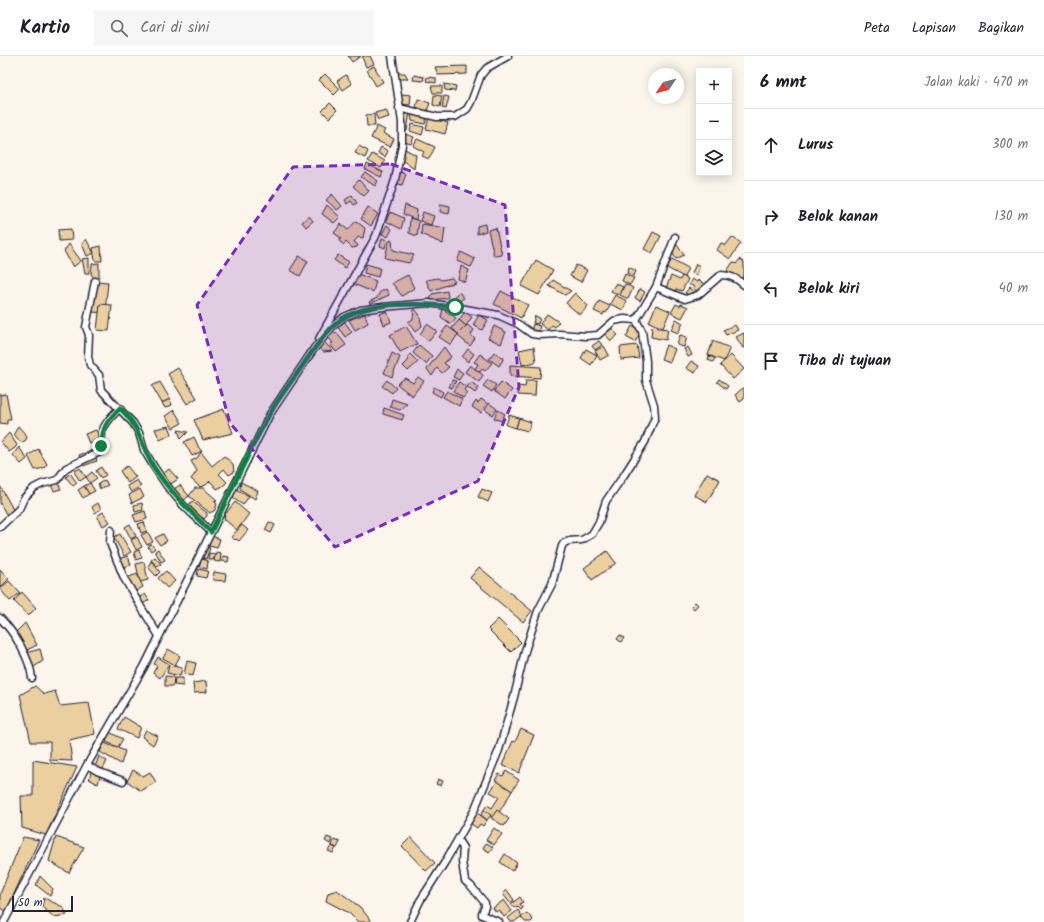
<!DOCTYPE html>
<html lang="id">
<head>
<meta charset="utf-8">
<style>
	body { margin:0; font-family:Kalam,sans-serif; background:#f6f6f6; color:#202124 }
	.controls { position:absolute; right:12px; top:12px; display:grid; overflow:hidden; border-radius:0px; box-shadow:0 2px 10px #0003 }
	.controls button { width:36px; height:36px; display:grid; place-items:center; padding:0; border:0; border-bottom:1px solid #e0e0e0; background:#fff; color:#202124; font:20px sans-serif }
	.compass { position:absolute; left:648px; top:12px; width:36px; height:36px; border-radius:50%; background:#fff; box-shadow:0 2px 10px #0003; rotate:235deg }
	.scale { position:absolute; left:12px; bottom:10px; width:61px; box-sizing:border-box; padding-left:4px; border:2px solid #22223b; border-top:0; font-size:11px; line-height:14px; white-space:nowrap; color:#22223b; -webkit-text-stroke:3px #fff; paint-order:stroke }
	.stop { position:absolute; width:12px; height:12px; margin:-9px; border:3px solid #0b8043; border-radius:50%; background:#fff }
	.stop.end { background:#0b8043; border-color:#fff; box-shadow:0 1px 4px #0008 }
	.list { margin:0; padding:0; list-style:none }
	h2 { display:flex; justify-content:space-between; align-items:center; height:52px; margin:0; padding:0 16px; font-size:17px }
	h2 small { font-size:13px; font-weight:400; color:#757577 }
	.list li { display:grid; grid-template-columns:26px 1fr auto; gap:12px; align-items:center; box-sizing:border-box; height:72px; padding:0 16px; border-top:1px solid #e0e0e0 }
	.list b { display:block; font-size:15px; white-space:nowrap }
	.list em { font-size:13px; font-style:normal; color:#757577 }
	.icon { flex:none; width:22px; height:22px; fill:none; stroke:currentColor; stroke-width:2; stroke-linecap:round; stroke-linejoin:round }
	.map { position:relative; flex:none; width:744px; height:866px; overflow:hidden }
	header { display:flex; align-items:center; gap:24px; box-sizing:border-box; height:56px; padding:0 20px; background:#fff; border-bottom:1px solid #e0e0e0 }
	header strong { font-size:19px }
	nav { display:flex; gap:22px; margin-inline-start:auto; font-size:14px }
	.search { width:280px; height:36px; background:#f6f6f6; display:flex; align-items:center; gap:10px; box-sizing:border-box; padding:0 14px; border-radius:0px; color:#757577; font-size:15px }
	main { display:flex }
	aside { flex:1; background:#fff }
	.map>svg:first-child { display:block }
	.building { fill:#ebcf9f; stroke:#22223b }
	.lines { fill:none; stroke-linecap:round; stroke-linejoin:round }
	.minor-casing { stroke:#22223b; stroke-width:9 }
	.minor { stroke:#fff; stroke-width:6 }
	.route { stroke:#0b8043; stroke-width:5 }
	.marked { fill:#7b2cbf; fill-opacity:0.2; stroke:#7b2cbf; stroke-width:3; stroke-dasharray:8 5; stroke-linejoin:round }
</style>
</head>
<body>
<header>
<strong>Kartio</strong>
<div class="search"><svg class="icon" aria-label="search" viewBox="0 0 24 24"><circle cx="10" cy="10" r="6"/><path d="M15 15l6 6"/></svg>Cari di sini</div>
<nav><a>Peta</a><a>Lapisan</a><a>Bagikan</a></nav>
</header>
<main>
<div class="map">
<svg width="744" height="866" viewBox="0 0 744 866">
	<rect width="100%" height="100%" fill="#fbf5ec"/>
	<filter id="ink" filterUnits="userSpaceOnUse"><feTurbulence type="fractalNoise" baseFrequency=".025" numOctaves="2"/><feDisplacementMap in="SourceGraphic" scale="8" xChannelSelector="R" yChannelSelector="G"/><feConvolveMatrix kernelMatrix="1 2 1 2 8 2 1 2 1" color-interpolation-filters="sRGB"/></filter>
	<g filter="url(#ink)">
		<!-- building -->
		<g class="building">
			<polygon points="348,0 361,0 352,6"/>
			<polygon points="364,0 370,0 374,8 366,11 362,1"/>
			<polygon points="374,10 383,26 376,30 367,14"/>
			<polygon points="467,10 467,18 438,19 435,11"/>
			<polygon points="398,17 405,17 408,23 398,23"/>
			<polygon points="325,18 340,33 334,39 319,24"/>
			<polygon points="346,19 352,28 343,34 337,25"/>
			<polygon points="414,19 424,21 423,25 413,24"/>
			<polygon points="427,21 436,22 436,27 426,25"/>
			<polygon points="444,28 456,30 455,35 445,34"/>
			<polygon points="431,30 442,30 442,37 433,37"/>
			<polygon points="402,38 411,39 410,49 401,48"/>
			<polygon points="434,39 442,40 440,51 433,49"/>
			<polygon points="444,40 449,41 446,53 442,52"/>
			<polygon points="418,43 430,47 427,55 416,51"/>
			<polygon points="330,47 337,54 329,62 322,55"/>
			<polygon points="386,54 389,61 378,64 375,57"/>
			<polygon points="404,55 410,56 407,75 404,74"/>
			<polygon points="411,57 427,61 425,68 412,65"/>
			<polygon points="374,58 375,70 367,70 366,59"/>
			<polygon points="429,61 448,67 445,78 426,73"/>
			<polygon points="412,68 424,71 422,79 410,75"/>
			<polygon points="377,70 385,74 383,77 394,83 390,91 371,82"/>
			<polygon points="405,78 414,81 411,88 405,86"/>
			<polygon points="417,83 435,91 429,103 422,100 424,96 413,90"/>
			<polygon points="359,90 368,95 365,102 355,97"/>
			<polygon points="381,91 388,95 385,101 378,97"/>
			<polygon points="405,93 416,99 414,113 402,104"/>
			<polygon points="372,98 385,105 381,112 368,105"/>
			<polygon points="367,108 383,116 381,121 365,113"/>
			<polygon points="365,116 378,125 375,130 361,121"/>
			<polygon points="400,116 406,118 402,129 396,127"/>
			<polygon points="359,124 369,135 364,140 353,130"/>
			<polygon points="332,138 342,150 337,154 326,144"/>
			<polygon points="352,139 357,147 354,149 351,145 347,148 345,144"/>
			<polygon points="441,148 450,150 449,158 440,156"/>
			<polygon points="327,149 340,161 334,167 322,158"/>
			<polygon points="405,149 417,154 416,164 403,158"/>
			<polygon points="368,151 378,158 371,170 361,163"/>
			<polygon points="390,156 404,162 401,173 386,165"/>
			<polygon points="423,156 434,160 431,169 420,165"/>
			<polygon points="309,160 313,165 306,171 302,166"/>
			<polygon points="410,162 419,165 417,180 409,177"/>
			<polygon points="356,165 365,172 363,182 358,181 354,186 358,189 357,191 352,192 346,186 344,189 339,185 341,182 334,177 341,168 348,174"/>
			<polygon points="422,168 445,172 443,188 421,178"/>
			<polygon points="485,168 486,175 477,178 477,170"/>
			<polygon points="387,169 392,173 388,181 382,178"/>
			<polygon points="496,172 502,199 494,200 488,174"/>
			<polygon points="71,173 72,184 59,185 58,174"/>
			<polygon points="653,176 661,180 652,197 644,193"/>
			<polygon points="732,181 741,187 730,203 717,194 721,187 725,190"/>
			<polygon points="382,182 387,184 385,192 380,190"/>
			<polygon points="86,183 94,197 87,200 82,188"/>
			<polygon points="392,184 393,194 414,199 409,207 385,202 389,185"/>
			<polygon points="69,188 81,205 73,211 64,195"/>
			<polygon points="677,189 684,199 676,203 670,193"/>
			<polygon points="101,190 102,205 95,205 93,192"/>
			<polygon points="461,196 475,203 471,211 457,205"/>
			<polygon points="338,199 349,206 345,212 334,204"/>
			<polygon points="299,200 308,205 300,220 290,214"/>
			<polygon points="89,202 89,217 85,217 82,203"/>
			<polygon points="672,203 688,212 684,221 667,212"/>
			<polygon points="740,203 744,206 744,219 741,224 727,215 733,206 736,208"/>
			<polygon points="536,204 553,214 539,239 521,230"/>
			<polygon points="99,207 99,221 94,222 91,218 92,208"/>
			<polygon points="366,208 380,212 378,221 364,217"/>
			<polygon points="696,208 700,210 697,219 692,217"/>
			<polygon points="576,209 587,214 581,226 570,220"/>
			<polygon points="461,210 469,214 465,226 458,223"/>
			<polygon points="629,211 636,215 634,220 627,217"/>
			<polygon points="358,218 376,225 373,236 353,228"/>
			<polygon points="625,218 634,222 630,229 622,225"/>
			<polygon points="408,219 414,232 402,240 392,227"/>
			<polygon points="671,220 680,224 682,220 688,223 682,235 676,233 674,238 666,232"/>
			<polygon points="438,222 441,224 452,222 455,226 431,235 426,224"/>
			<polygon points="692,223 697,226 698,224 704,228 699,236 693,233 694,231 689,228"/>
			<polygon points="553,224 571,235 565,239 549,230"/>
			<polygon points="95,225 108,226 105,257 92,256"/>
			<polygon points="616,227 623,231 618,239 611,235"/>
			<polygon points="625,228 633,232 628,243 620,239"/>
			<polygon points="689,232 693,235 690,240 685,237"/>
			<polygon points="386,233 389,239 370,248 369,246 377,242 380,236"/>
			<polygon points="640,233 645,236 640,245 635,242"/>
			<polygon points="447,235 448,242 430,244 432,238"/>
			<polygon points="501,235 528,249 521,262 494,248"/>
			<polygon points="459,236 464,242 457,247 452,242"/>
			<polygon points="575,237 588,250 580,259 566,247"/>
			<polygon points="615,239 627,245 623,254 610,248"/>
			<polygon points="599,245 610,250 606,257 604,256 603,259 594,255"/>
			<polygon points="100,248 112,249 109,275 97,274"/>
			<polygon points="676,248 680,250 681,248 688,251 682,262 671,257"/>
			<polygon points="656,249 670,255 663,272 649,266"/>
			<polygon points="414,252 419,258 422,270 415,276 408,266 413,263"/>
			<polygon points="443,253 456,262 451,268 441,261"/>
			<polygon points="387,255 391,266 384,269 380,258"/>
			<polygon points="465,256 472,261 466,270 459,264"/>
			<polygon points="365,258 368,267 355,274 349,264"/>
			<polygon points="547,258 559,266 555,271 552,269 548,274 540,268"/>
			<polygon points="479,259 488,264 482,274 473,269"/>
			<polygon points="535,260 540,262 538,268 533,267"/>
			<polygon points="676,263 683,267 678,277 671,274"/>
			<polygon points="459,264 466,270 458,278 452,272"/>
			<polygon points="344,265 352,276 345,281 337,270"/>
			<polygon points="427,268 437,275 429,285 420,278"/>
			<polygon points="533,268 540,270 538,277 531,275"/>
			<polygon points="467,269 474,274 471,279 475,283 470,290 458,280 458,278"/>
			<polygon points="735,269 738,274 726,279 723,274"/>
			<polygon points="406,270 417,288 400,296 390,279"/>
			<polygon points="447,270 458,278 451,289 439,281"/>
			<polygon points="494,270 506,276 501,288 488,282"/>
			<polygon points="632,270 641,275 635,286 626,281"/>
			<polygon points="652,271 668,273 666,284 651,281"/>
			<polygon points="611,272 618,279 611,285 605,278"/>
			<polygon points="336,276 346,289 336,296 330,288 333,287 328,281"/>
			<polygon points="744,277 744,292 743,292 736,281"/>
			<polygon points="680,279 687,281 684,291 677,289"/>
			<polygon points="599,285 602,289 595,294 592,290"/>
			<polygon points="713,285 730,292 724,305 708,299"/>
			<polygon points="324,286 333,295 323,296 319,292"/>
			<polygon points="419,289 432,300 426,308 413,297"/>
			<polygon points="637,289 639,302 621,304 620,291"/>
			<polygon points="666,289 675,293 670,306 661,303"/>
			<polygon points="604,290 609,299 600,304 595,295"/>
			<polygon points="444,291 451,301 444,307 449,311 442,317 437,312 432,320 427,313"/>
			<polygon points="534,291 536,306 522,309 519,294"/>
			<polygon points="688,291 692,299 688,301 684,293"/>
			<polygon points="468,293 474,298 468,306 462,301"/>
			<polygon points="586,293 597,299 591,309 581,302"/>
			<polygon points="494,296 504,302 499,310 489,303"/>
			<polygon points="392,297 400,301 392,321 384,317"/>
			<polygon points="410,298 418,306 408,315 403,310 409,304 407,302"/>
			<polygon points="480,298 492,307 485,315 482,313 480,316 475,313 478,308 474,306"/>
			<polygon points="731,299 744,313 733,323 720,309"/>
			<polygon points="709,300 715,302 713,306 708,304"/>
			<polygon points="691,305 699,310 695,317 686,312"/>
			<polygon points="470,309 483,319 479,326 465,316"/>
			<polygon points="510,309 541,311 540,322 510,320"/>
			<polygon points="178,312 197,342 187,348 168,318"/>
			<polygon points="457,313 463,317 459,324 453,321"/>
			<polygon points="418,321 424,325 412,340 397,328 405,322 413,327"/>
			<polygon points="719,323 728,330 726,333 717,326"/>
			<polygon points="387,324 396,332 392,337 382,330"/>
			<polygon points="452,324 456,325 452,332 449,331"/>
			<polygon points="488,324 496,329 492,336 483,330"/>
			<polygon points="526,324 536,324 535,340 518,339 518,330 525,331"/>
			<polygon points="160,326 170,343 162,347 152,330"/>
			<polygon points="459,326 466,331 464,334 467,337 463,342 453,335"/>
			<polygon points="471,326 479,332 475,337 467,331"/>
			<polygon points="501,326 512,334 505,343 494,335"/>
			<polygon points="434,331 443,336 441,341 432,336"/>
			<polygon points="744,331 744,343 740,346 735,339"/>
			<polygon points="447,335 462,343 459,350 443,341"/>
			<polygon points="6,338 11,363 7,363 7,368 0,367 0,339"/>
			<polygon points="170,343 172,349 165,352 162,347"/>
			<polygon points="392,343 407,348 400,354 390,351"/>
			<polygon points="481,343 487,347 481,357 472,351 476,345 478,347"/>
			<polygon points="489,347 497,353 493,359 485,354"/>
			<polygon points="384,352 404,359 402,364 383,358"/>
			<polygon points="224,353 233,377 203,384 194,364"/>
			<polygon points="174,354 182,367 173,372 165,360"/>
			<polygon points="498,354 505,358 501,365 494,362"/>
			<polygon points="509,359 519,362 516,372 506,369"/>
			<polygon points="519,362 531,366 528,375 516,372"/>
			<polygon points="18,370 27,380 26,384 21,387 14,378"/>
			<polygon points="169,370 172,378 160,384 155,373"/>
			<polygon points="96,374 100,383 89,387 85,378"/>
			<polygon points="178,374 188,376 181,383"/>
			<polygon points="9,377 17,389 15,392 9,396 1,386"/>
			<polygon points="194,381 199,392 202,395 192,400 184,386"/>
			<polygon points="19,391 27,403 21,408 13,399"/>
			<polygon points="38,393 47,408 44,412 35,414 28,400"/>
			<polygon points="93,394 97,405 83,410 79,399"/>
			<polygon points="201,396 212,410 224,400 233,408 234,416 229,419 224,413 219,418 227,426 223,430 217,433 210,425 206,429 200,431 191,423 197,415 191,405 197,402"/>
			<polygon points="127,410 136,421 128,427 120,415"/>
			<polygon points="101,411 106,419 101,422 96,415"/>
			<polygon points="80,412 86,421 80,425 74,416"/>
			<polygon points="169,413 178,423 171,428 163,418"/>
			<polygon points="92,416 97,422 90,427 86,421"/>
			<polygon points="70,417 77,427 73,430 66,421"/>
			<polygon points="707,417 720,424 707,446 694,439"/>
			<polygon points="105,424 108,429 100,433 98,428"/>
			<polygon points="137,424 141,430 131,436 127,430"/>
			<polygon points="241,426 258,435 255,443 240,433"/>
			<polygon points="58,427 61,433 54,435 51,429"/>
			<polygon points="90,427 95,435 89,438 84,430"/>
			<polygon points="180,429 189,440 183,445 174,433"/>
			<polygon points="0,430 14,455 6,458 0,447"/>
			<polygon points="84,430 89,438 83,442 78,434"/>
			<polygon points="195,432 203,432 217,444 214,445 217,448 215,454 210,457 189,440"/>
			<polygon points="234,432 249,440 243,449 231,441"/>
			<polygon points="140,433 144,441 132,447 129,439"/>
			<polygon points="482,433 492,437 488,446 478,441"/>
			<polygon points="192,445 207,457 207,460 204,463 187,451"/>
			<polygon points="235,446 249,458 237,474 224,463 225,461 224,460"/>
			<polygon points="98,447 101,453 95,457 92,451"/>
			<polygon points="142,447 143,454 135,456 134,449"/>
			<polygon points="145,455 147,463 136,466 133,459"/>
			<polygon points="103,456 110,466 103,470 97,460"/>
			<polygon points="144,466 147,475 141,477 138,468"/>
			<polygon points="269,466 275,469 271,477 265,474"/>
			<polygon points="130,468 136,480 131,483 125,471"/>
			<polygon points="242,469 248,474 239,485 236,483 235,484 231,481"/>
			<polygon points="148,476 153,486 147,489 141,479"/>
			<polygon points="120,478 131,496 124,500 114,481"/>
			<polygon points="163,478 167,485 160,489 155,482"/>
			<polygon points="209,479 220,483 217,492 206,489"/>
			<polygon points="137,481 142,491 136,494 131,484"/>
			<polygon points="151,488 155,492 151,495 148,491"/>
			<polygon points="205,490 210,492 206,503 201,501"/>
			<polygon points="158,493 165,504 161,506 155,495"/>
			<polygon points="139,494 142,502 136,504 134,496"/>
			<polygon points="607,495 616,507 592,524 584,512"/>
			<polygon points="216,496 221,497 220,506 214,505"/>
			<polygon points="209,497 215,498 213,504 208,503"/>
			<polygon points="128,500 131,509 120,512 118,503"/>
			<polygon points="223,500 229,501 228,506 222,505"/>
			<polygon points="155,501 161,508 157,510 151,504"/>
			<polygon points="199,502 208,505 207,513 197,510"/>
			<polygon points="151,505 160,516 156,520 148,511"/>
			<polygon points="144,506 148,524 140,526 136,508"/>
			<polygon points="479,511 532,555 523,566 470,522"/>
			<polygon points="0,513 9,523 0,532"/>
			<polygon points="198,513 208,515 206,522 197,520"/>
			<polygon points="166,515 175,525 167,532 158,522"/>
			<polygon points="214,516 226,518 225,525 213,524"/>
			<polygon points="137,518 143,531 134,536 127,522"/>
			<polygon points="9,525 20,537 10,545 0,533"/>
			<polygon points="22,536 36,552 28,560 14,545"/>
			<polygon points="145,538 149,544 141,549 137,543"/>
			<polygon points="695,546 698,549 694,553 691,550"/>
			<polygon points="498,563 521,586 511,596 488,573"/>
			<polygon points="25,567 37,589 25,595 16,576"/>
			<polygon points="620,579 624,582 621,586 617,583"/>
			<polygon points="40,593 43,605 34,611 26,597"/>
			<polygon points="168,593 180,600 175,609 163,602"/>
			<polygon points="158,601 169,608 160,622 153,617 157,610 154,608"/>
			<polygon points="187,605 196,607 193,620 184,618"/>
			<polygon points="169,609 182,612 180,620 167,617"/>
			<polygon points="165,620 174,621 173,630 165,630"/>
			<polygon points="175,622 183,622 183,630 174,629"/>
			<polygon points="206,625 207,636 194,637 193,627"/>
			<polygon points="35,630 44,638 55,635 60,650 89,647 95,678 69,684 72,705 50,704 50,686 31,686 20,639"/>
			<polygon points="124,661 141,671 137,682 118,673"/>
			<polygon points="521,673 534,679 519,717 502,709 513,685 515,686"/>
			<polygon points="146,674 158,680 153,689 142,681"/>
			<polygon points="109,676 123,683 118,691 106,686"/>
			<polygon points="104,687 125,695 121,708 100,696"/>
			<polygon points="99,700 107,705 102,715 95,711"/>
			<polygon points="33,704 77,711 46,779 22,772 21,740 33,740"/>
			<polygon points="133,714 143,720 150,716 156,726 141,735 127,725"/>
			<polygon points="506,715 519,724 512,735 495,724 499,718 503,720"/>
			<polygon points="91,716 100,720 98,728 89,723"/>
			<polygon points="438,723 443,725 441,730 436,728"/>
			<polygon points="497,725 512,735 495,763 483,755 487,749 492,752 499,741 490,736"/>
			<polygon points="484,754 491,759 487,764 481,759"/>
			<polygon points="497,754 509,763 504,770 491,762"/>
			<polygon points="477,757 487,764 483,770 480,768 477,772 470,767"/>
			<polygon points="494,772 502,778 494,789 486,784"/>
			<polygon points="23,781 39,784 6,855 0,852 0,838"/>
			<polygon points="56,781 84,791 69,817 49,805"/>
			<polygon points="327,781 332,783 330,788 325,785"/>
			<polygon points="411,781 435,807 426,815 402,790"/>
			<polygon points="334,784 340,786 337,792 332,790"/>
			<polygon points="486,787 493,791 489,796 483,792"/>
			<polygon points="331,790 336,792 333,797 328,795"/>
			<polygon points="505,798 517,807 512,815 500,806"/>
			<polygon points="40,820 53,833 50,840 36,829"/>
			<polygon points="337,834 360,851 372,866 358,866 349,857 326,845 328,837"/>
			<polygon points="507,834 514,844 510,847 503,838"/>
			<polygon points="520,841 523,846 520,848 523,852 521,854 517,850 514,852 511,848"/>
			<polygon points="44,842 63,851 67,859 54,861 42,851"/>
			<polygon points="504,844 512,855 504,861 499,854 496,856 493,852"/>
			<polygon points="518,854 522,860 514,866 511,866 508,862"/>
			<polygon points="527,857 533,864 531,866 525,866 521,861"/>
		</g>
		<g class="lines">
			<defs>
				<g id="minor">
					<polyline points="399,52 437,61 455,61 467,53 471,46 481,19 487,12 508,0"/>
					<polyline points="95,225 86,271 89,279 88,301 90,309 99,319 101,334 133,367 139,377 144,394 154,411 167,430 183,449 211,476"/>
					<path d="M 656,231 L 685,243 L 698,239 L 721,219 C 730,219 737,222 744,229"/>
					<polyline points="636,264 656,231 675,181"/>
					<polyline points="319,283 376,180 395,124 402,89 402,66 392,0"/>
					<polyline points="314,293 333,270 344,261 360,254 383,251 429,247 455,251 498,259 518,268 532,278 539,279 559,278 586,280 598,279 614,265 624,263 636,264 642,275 646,305 646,324 654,349 655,361 645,386 624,419 606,445 599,466 592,478 582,484 569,485 564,487 562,490 552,528 538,555 525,595 514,641 499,694 474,755 445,806 420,845 410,866"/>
					<path d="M 0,471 L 19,453 L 24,442 L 34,432 L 42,428 L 57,424 L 66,412 L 100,396 C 103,390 101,383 102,376 C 105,366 113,359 120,352"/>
					<polyline points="111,474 110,487 124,522 141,551 159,580"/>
					<path d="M 0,562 C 14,576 30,602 32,622"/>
					<polyline points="87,709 97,715 123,725"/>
					<polyline points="458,784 463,792 462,806 465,825 471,830 485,847 485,851 482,857 482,859 499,866"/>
					<polyline points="4,866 87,709 144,611 270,358 315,291"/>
				</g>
			</defs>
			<!-- minor casing -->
			<use href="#minor" class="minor-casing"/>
			<!-- minor -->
			<use href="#minor" class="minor"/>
		</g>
	</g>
	<g class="lines" filter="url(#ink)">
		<!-- route -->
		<path class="route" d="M 101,390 C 103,371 106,366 120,352 C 127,359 134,367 138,377 C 143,388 147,399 153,410 C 169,435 190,455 211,476 C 230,437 248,397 269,359 C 279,341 292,325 303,309 C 313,294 330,269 345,261 C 373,245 423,247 455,251"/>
	</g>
	<!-- marked area -->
	<path class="marked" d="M 391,108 L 505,149 L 519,331 L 478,425 L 335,491 L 230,367 L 197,249 L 293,111 Z"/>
</svg>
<div class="controls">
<button>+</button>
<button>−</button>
<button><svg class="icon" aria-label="layers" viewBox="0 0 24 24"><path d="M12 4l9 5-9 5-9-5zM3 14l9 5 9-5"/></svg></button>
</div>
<svg class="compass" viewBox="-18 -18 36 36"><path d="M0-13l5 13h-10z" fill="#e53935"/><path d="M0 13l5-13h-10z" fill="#757577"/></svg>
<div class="scale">50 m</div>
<div class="stop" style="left:455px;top:251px"></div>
<div class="stop end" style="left:101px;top:390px"></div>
</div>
<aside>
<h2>6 mnt<small>Jalan kaki · 470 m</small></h2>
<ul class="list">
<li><svg class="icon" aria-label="ahead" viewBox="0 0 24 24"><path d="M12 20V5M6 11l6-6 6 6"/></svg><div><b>Lurus</b></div><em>300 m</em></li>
<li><svg class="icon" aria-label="right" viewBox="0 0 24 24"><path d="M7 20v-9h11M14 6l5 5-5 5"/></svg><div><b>Belok kanan</b></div><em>130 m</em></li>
<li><svg class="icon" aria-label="left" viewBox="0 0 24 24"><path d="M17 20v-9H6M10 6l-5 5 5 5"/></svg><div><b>Belok kiri</b></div><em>40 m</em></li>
<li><svg class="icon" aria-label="arrive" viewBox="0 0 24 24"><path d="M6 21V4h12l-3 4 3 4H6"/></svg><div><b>Tiba di tujuan</b></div></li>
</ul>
</aside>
</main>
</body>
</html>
